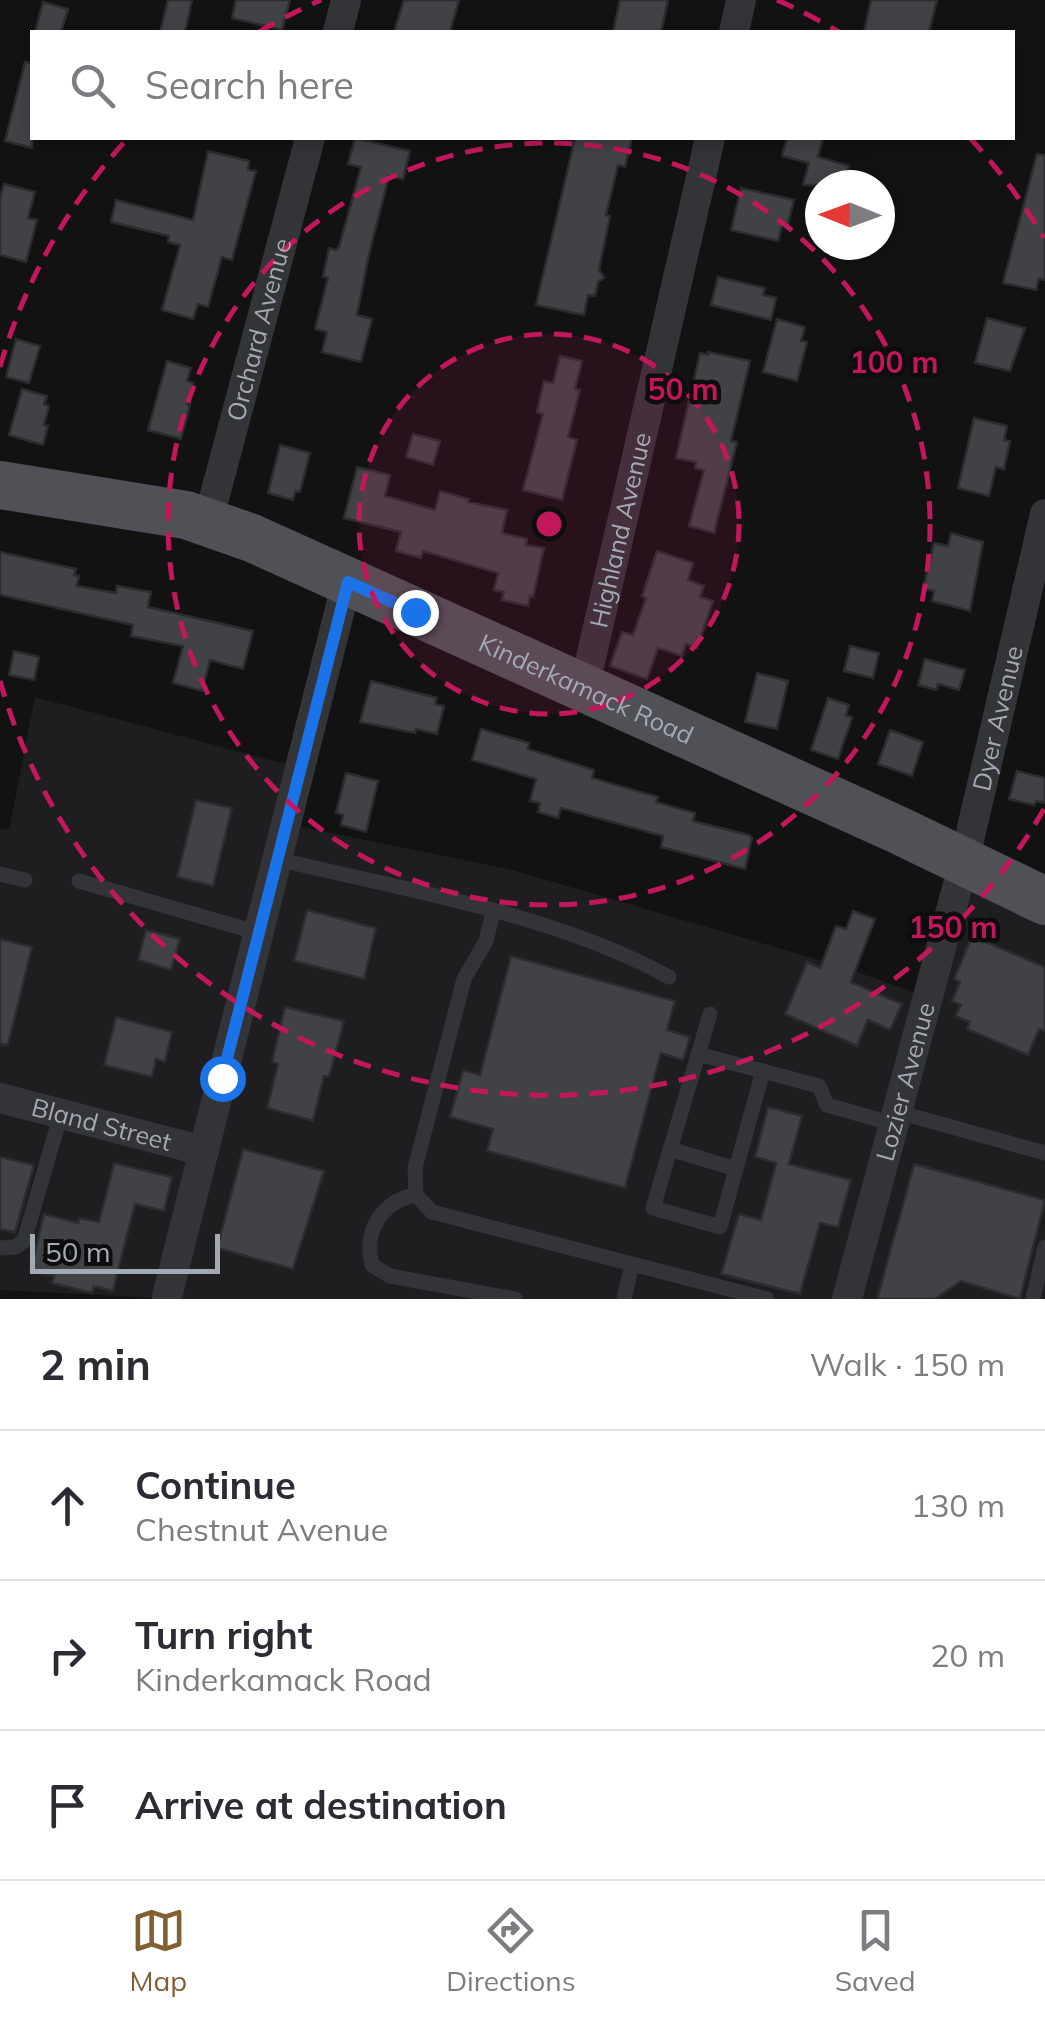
<!DOCTYPE html>
<html lang="en">
<head>
<meta charset="utf-8">
<style>
	body { margin:0; font-family:Mulish,sans-serif; background:#f7f7f7; color:#2b2b33 }
	.compass { position:absolute; left:805px; top:170px; width:90px; height:90px; border-radius:50%; background:#fff; box-shadow:0 5px 15px #0003; rotate:271deg }
	.scale { position:absolute; left:30px; bottom:25px; width:190px; box-sizing:border-box; padding-left:10px; border:5px solid #a4aab3; border-top:0; font-size:28px; line-height:35px; white-space:nowrap; color:#a4aab3; -webkit-text-stroke:8px #0d0d0e; paint-order:stroke }
	.stop { position:absolute; width:30px; height:30px; margin:-22px; border:8px solid #1a73e8; border-radius:50%; background:#fff }
	.stop.end { background:#1a73e8; border-color:#fff; box-shadow:0 2px 10px #0008 }
	.list { margin:0; padding:0; list-style:none }
	h2 { display:flex; justify-content:space-between; align-items:center; height:130px; margin:0; padding:0 40px; font-size:42px }
	h2 small { font-size:32px; font-weight:400; color:#7c7c81 }
	.list li { display:grid; grid-template-columns:65px 1fr auto; gap:30px; align-items:center; box-sizing:border-box; height:150px; padding:0 40px; border-top:2px solid #e1e1e2 }
	.list b { display:block; font-size:38px; white-space:nowrap }
	.list p { margin:0; font-size:32px; white-space:nowrap; color:#7c7c81 }
	.list em { font-size:32px; font-style:normal; color:#7c7c81 }
	.icon { flex:none; width:55px; height:55px; fill:none; stroke:currentColor; stroke-width:2; stroke-linecap:round; stroke-linejoin:round }
	.map { position:relative; flex:none; width:1045px; height:1299px; overflow:hidden }
	.search { position:absolute; background:#fff; box-shadow:0 5px 15px #0003; left:30px; right:30px; top:30px; height:110px; display:flex; align-items:center; gap:25px; box-sizing:border-box; padding:0 35px; border-radius:0px; color:#7c7c81; font-size:38px }
	.sheet { height:580px; background:#fff }
	nav { display:flex; justify-content:space-around; align-items:center; box-sizing:border-box; height:140px; border-top:2px solid #e1e1e2; background:#fff; font-size:28px; color:#7c7c81 }
	nav a { display:grid; justify-items:center; gap:5px }
	nav .on { color:#815f33 }
	.map>svg:first-child { display:block }
	.built { fill:#1e1e20 }
	.building { fill:#414246; stroke:#2c2c2f; stroke-width:2.5 }
	.lines { fill:none; stroke-linecap:round; stroke-linejoin:round }
	.service { stroke:#333438; stroke-width:15 }
	.minor { stroke:#333438; stroke-width:30 }
	.primary { stroke:#4f5157; stroke-width:48 }
	.route { stroke:#1a73e8; stroke-width:12 }
	.ring { fill:none; stroke:#c2185b; stroke-width:5; stroke-dasharray:18 12 }
	.labels { text-anchor:middle; stroke-width:9; stroke-linejoin:round; paint-order:stroke }
	.street-label { font-size:25px; fill:#a4aab3; stroke:#0d0d0e }
	.centre { fill:#c2185b; stroke:#0d0d0e; stroke-width:5 }
	.ring-label { font-size:30px; text-anchor:middle; font-weight:bold; fill:#c2185b; stroke:#0d0d0e; stroke-width:9; stroke-linejoin:round; paint-order:stroke }
</style>
</head>
<body>
<div class="map">
<svg width="1045" height="1299" viewBox="0 0 1045 1299">
	<rect width="100%" height="100%" fill="#121213"/>
	<!-- built -->
	<polygon class="built" points="35,697 300,768 287,824 509,869 840,966 928,997 964,862 1045,901 1045,1299 182,1299 0,1290 0,829 9,830"/>
	<!-- building -->
	<g class="building">
		<polygon points="168,0 192,0 185,32 160,32"/>
		<polygon points="236,0 290,0 282,30 232,18"/>
		<polygon points="404,0 459,0 450,32 394,32"/>
		<polygon points="620,0 668,0 661,32 613,32"/>
		<polygon points="871,0 937,0 929,32 864,32"/>
		<polygon points="43,2 68,9 61,32 35,32"/>
		<polygon points="25,62 32,63 32,148 5,141"/>
		<polygon points="355,138 410,151 403,179 389,176 369,254 357,315 372,319 361,362 322,352 327,332 315,329 328,278 323,277 329,248 336,250 339,247 361,167 348,164"/>
		<polygon points="575,138 632,138 625,167 618,165 606,215 610,216 599,270 604,278 598,282 595,296 588,295 584,315 536,305"/>
		<polygon points="787,138 823,138 818,157 849,166 845,185 803,185 809,163 782,156"/>
		<polygon points="208,151 249,161 248,170 256,171 232,260 222,257 208,307 198,304 193,319 162,310 180,245 168,242 169,236 111,222 116,200 193,220"/>
		<polygon points="1037,154 1045,155 1045,280 1039,279 1036,290 1003,283"/>
		<polygon points="4,184 35,192 28,218 37,220 26,262 0,255 0,198"/>
		<polygon points="741,188 794,200 788,224 783,223 778,241 731,230"/>
		<polygon points="718,277 765,288 763,295 776,298 771,320 711,305"/>
		<polygon points="987,318 1025,328 1010,371 975,363"/>
		<polygon points="777,319 805,327 801,341 807,342 797,381 763,372"/>
		<polygon points="16,339 40,346 29,383 6,377"/>
		<polygon points="708,352 750,361 731,441 737,442 714,533 689,526 704,470 695,468 696,462 676,458 700,353 708,355"/>
		<polygon points="560,356 582,361 575,389 580,390 568,437 577,440 562,500 523,490 543,414 537,412 544,381 553,383"/>
		<polygon points="167,361 191,368 187,381 193,383 187,404 190,405 181,439 148,430"/>
		<polygon points="22,389 47,396 44,404 49,406 44,425 48,426 43,445 9,435"/>
		<polygon points="974,418 1007,426 1004,440 1010,441 1004,469 996,467 989,496 958,488"/>
		<polygon points="413,434 440,441 433,465 406,457"/>
		<polygon points="280,445 310,453 300,492 296,491 293,500 268,493"/>
		<polygon points="357,467 390,475 385,496 435,510 440,491 469,499 468,502 507,510 502,533 527,539 526,545 544,548 533,597 530,596 528,606 502,600 504,592 494,590 498,573 423,551 421,558 396,551 401,532 344,518"/>
		<polygon points="951,533 983,542 970,611 932,601 934,591 923,589 934,543 948,546"/>
		<polygon points="657,551 693,563 688,580 704,586 700,597 713,601 697,648 686,644 682,656 658,648 647,679 610,666 622,632 633,635 646,598 642,596"/>
		<polygon points="0,552 76,569 74,575 79,576 77,586 116,593 117,586 151,592 148,607 253,631 243,669 210,660 202,691 173,683 183,646 131,636 133,625 0,595"/>
		<polygon points="850,646 879,653 873,678 844,671"/>
		<polygon points="14,651 39,657 34,680 9,675"/>
		<polygon points="925,659 965,670 959,690 938,684 937,690 918,685"/>
		<polygon points="757,673 788,681 777,729 745,722"/>
		<polygon points="371,681 437,698 435,704 444,706 437,734 416,729 415,733 360,722"/>
		<polygon points="828,698 849,705 846,715 852,718 838,759 811,750"/>
		<polygon points="481,729 529,743 528,749 594,770 592,778 658,797 656,802 695,813 693,821 749,835 752,838 745,869 661,847 663,836 561,808 558,818 538,812 540,803 530,801 536,779 472,760"/>
		<polygon points="890,730 923,742 912,776 878,764"/>
		<polygon points="1017,771 1045,778 1045,803 1036,801 1034,805 1009,799"/>
		<polygon points="346,773 378,781 366,832 341,825 343,815 336,813"/>
		<polygon points="196,800 232,808 213,886 177,877"/>
		<polygon points="307,910 376,928 364,979 294,961"/>
		<polygon points="853,911 875,919 851,982 902,1004 890,1030 868,1020 857,1046 785,1014 807,962 820,968 836,926 846,929"/>
		<polygon points="146,930 180,939 171,970 138,960"/>
		<polygon points="972,936 1045,967 1045,1031 1039,1029 1028,1055 967,1029 970,1022 955,1016 961,1005 952,1001 960,982 954,979"/>
		<polygon points="0,939 32,947 8,1045 0,1044"/>
		<polygon points="511,956 675,1001 667,1030 690,1037 683,1060 661,1053 625,1188 487,1151 493,1129 450,1117 463,1070 480,1075"/>
		<polygon points="285,1007 344,1021 329,1077 324,1076 313,1121 267,1108 278,1064 272,1062"/>
		<polygon points="116,1017 172,1032 165,1062 156,1059 152,1077 104,1065"/>
		<polygon points="768,1107 802,1116 789,1164 851,1180 838,1227 820,1223 800,1294 721,1274 739,1214 761,1220 776,1163 755,1157"/>
		<polygon points="243,1149 324,1171 293,1269 217,1248"/>
		<polygon points="0,1157 34,1165 15,1232 0,1229"/>
		<polygon points="114,1163 172,1177 164,1211 135,1204 113,1291 94,1286 92,1293 52,1283 54,1276 30,1271 44,1214 78,1223 79,1218 99,1222"/>
		<polygon points="914,1164 1045,1200 1020,1299 961,1281 935,1299 877,1299"/>
	</g>
	<g class="lines">
		<!-- service -->
		<g class="service">
			<path d="M 277,859 C 404,890 555,914 669,977"/>
			<polyline points="0,874 25,880"/>
			<polyline points="79,881 259,933"/>
			<polyline points="493,912 486,941 464,979 415,1168 416,1195 432,1212 767,1299"/>
			<polyline points="710,1014 653,1208 720,1227 763,1071"/>
			<polyline points="698,1054 819,1086 827,1105 894,1124"/>
			<polyline points="898,1112 1045,1153"/>
			<polyline points="670,1149 736,1169"/>
			<path d="M 416,1195 C 382,1201 363,1231 372,1265 L 390,1276 L 515,1299"/>
			<polyline points="0,1248 16,1247 24,1241 61,1114"/>
			<polyline points="624,1299 632,1264"/>
			<polyline points="1033,1299 1045,1247"/>
		</g>
		<!-- minor -->
		<g class="minor">
			<polyline points="338,32 346,0"/>
			<polyline points="734,32 741,0"/>
			<path id="s1" d="M 208,521 L 310,138"/>
			<path id="s2" d="M 584,688 L 710,138"/>
			<path id="s3" d="M 0,1098 L 204,1151"/>
			<polyline points="167,1297 347,581"/>
			<path id="s4" d="M 847,1299 L 964,862 L 1045,514"/>
		</g>
		<!-- primary -->
		<path class="primary" id="s5" d="M 0,485 L 186,515 L 252,538 L 896,829 L 1045,901"/>
	</g>
	<g class="lines">
		<!-- route -->
		<polyline class="route" points="222,1078 348,582 415,612"/>
	</g>
	<!-- distance rings -->
	<circle cx="549" cy="524" r="190" fill="#c2185b" fill-opacity=".12"/>
	<g class="ring">
		<circle cx="549" cy="524" r="190"/>
		<circle cx="549" cy="524" r="381"/>
		<path d="M1044 809A571 571 0 0 1 0 681M0 367A571 571 0 0 1 128 138M259 32A571 571 0 0 1 321 0M777 0A571 571 0 0 1 839 32M970 138A571 571 0 0 1 1044 238"/>
	</g>
	<g class="labels">
		<!-- street labels -->
		<g class="street-label">
			<text dy="9" stroke="none"><textPath href="#s1" startOffset="198">Orchard Avenue</textPath></text>
			<text dy="9" stroke="none"><textPath href="#s2" startOffset="162">Highland Avenue</textPath></text>
			<text dy="9" stroke="none"><textPath href="#s5" startOffset="625">Kinderkamack Road</textPath></text>
			<text dy="9" stroke="none"><textPath href="#s4" startOffset="600">Dyer Avenue</textPath></text>
			<text dy="9" stroke="none"><textPath href="#s4" startOffset="225">Lozier Avenue</textPath></text>
			<text dy="9" stroke="none"><textPath href="#s3" startOffset="105">Bland Street</textPath></text>
		</g>
	</g>
	<circle cx="549" cy="524" r="15" class="centre"/>
	<g class="ring-label">
		<text x="894" y="373">100 m</text>
		<text x="683" y="400">50 m</text>
		<text x="953" y="938">150 m</text>
	</g>
</svg>
<svg class="compass" viewBox="-18 -18 36 36"><path d="M0-13l5 13h-10z" fill="#e53935"/><path d="M0 13l5-13h-10z" fill="#7c7c81"/></svg>
<div class="scale">50 m</div>
<div class="stop" style="left:222px;top:1078px"></div>
<div class="stop end" style="left:415px;top:612px"></div>
<div class="search"><svg class="icon" aria-label="search" viewBox="0 0 24 24"><circle cx="10" cy="10" r="6"/><path d="M15 15l6 6"/></svg>Search here</div>
</div>
<section class="sheet">
<h2>2 min<small>Walk · 150 m</small></h2>
<ul class="list">
<li><svg class="icon" aria-label="ahead" viewBox="0 0 24 24"><path d="M12 20V5M6 11l6-6 6 6"/></svg><div><b>Continue</b><p>Chestnut Avenue</p></div><em>130 m</em></li>
<li><svg class="icon" aria-label="right" viewBox="0 0 24 24"><path d="M7 20v-9h11M14 6l5 5-5 5"/></svg><div><b>Turn right</b><p>Kinderkamack Road</p></div><em>20 m</em></li>
<li><svg class="icon" aria-label="arrive" viewBox="0 0 24 24"><path d="M6 21V4h12l-3 4 3 4H6"/></svg><div><b>Arrive at destination</b></div></li>
</ul>
</section>
<nav>
<a class="on"><svg class="icon" aria-label="map" viewBox="0 0 24 24"><path d="M3 6l6-2 6 2 6-2v14l-6 2-6-2-6 2zM9 4v14M15 6v14"/></svg>Map</a>
<a><svg class="icon" aria-label="directions" viewBox="0 0 24 24"><path d="M12 3l9 9-9 9-9-9zM9 14v-3h6M13 9l2 2-2 2"/></svg>Directions</a>
<a><svg class="icon" aria-label="saved" viewBox="0 0 24 24"><path d="M7 4h10v16l-5-4-5 4z"/></svg>Saved</a>
</nav>
</body>
</html>
